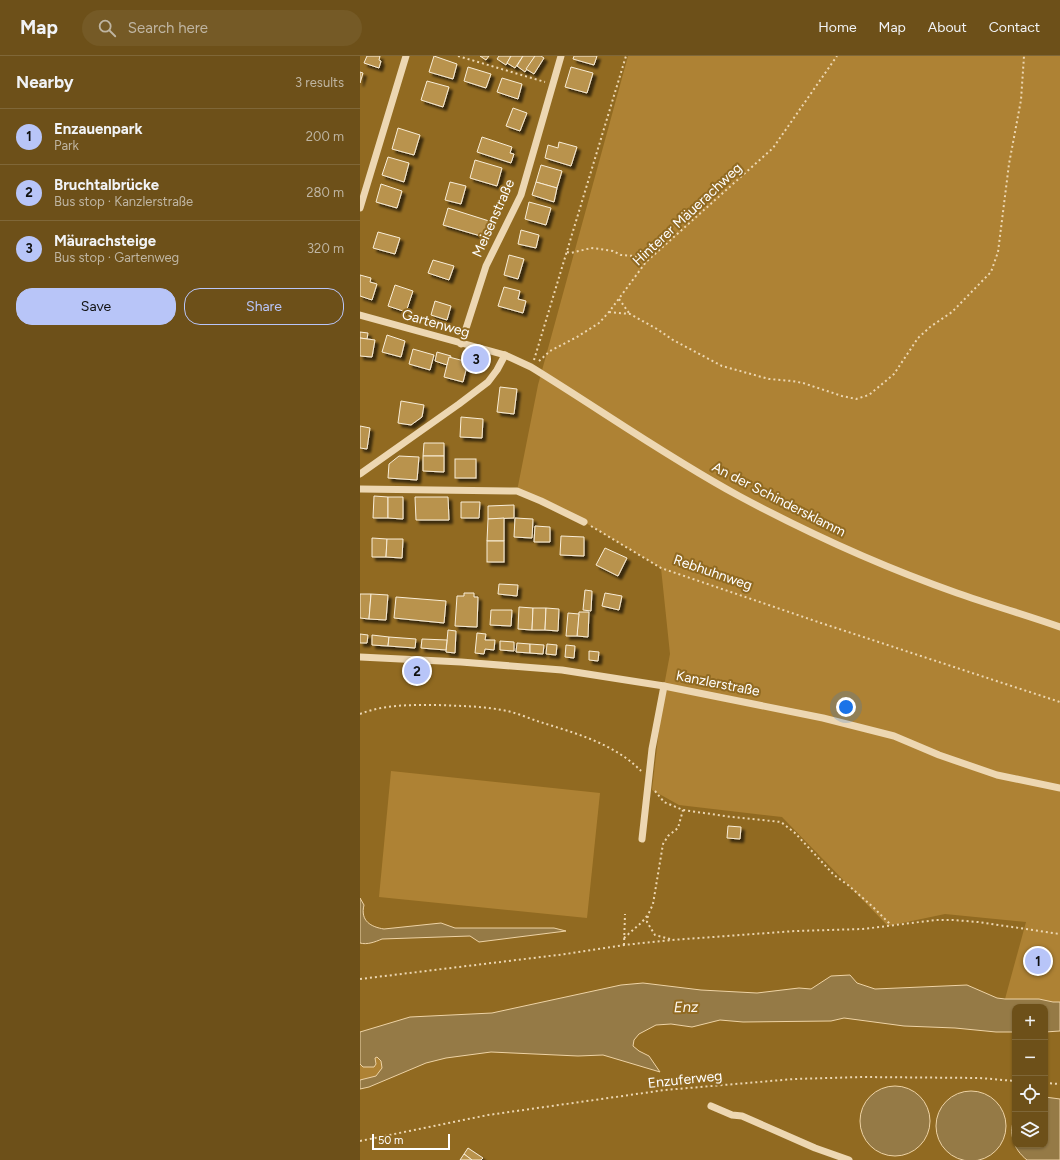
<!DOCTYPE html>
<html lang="en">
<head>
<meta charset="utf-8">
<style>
	body { margin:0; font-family:Figtree,sans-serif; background:#755a26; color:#f1f3f6 }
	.controls { position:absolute; right:12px; bottom:12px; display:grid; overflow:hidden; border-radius:8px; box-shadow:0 1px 3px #0004 }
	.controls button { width:36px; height:36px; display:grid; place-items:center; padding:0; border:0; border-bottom:1px solid #7f6738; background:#6d5019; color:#f1f3f6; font:20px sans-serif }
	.scale { position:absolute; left:12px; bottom:10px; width:78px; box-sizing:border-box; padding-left:4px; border:2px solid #fff; border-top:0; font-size:11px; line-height:14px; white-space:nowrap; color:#fff; -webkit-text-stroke:3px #916a21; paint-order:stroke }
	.you { position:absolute; left:486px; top:651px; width:14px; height:14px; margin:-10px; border:3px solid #fff; border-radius:50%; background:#1a73e8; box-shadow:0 0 0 6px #1a73e833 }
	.badge { display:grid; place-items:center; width:26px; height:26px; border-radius:50%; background:#b8c5f8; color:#111; font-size:13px; font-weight:700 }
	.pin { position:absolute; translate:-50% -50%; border:2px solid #fff; box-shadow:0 1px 4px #0006 }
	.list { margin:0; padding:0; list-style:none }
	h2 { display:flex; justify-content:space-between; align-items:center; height:52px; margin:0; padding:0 16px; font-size:17px }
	h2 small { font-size:13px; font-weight:400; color:#bfb5a2 }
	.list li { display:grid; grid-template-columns:26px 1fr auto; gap:12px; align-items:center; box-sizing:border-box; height:56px; padding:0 16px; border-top:1px solid #7f6738 }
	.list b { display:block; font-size:15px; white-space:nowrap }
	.list p { margin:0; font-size:13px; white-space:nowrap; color:#bfb5a2 }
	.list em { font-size:13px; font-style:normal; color:#bfb5a2 }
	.actions { display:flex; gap:8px; padding:12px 16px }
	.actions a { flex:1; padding:9px 0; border:1px solid #b8c5f8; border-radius:16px; text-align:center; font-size:14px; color:#b8c5f8 }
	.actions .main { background:#b8c5f8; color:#111 }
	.icon { flex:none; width:22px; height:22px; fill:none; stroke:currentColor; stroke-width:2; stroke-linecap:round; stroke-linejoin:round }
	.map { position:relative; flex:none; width:700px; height:1104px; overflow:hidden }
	header { display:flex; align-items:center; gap:24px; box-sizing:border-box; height:56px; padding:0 20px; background:#6d5019; border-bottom:1px solid #7f6738 }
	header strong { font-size:19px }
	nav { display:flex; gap:22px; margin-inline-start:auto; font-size:14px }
	.search { width:280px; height:36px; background:#755a26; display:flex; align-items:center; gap:10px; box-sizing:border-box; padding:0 14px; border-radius:22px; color:#bfb5a2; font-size:15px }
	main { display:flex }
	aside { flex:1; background:#6d5019 }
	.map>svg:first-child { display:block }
	.green { fill:#ae8234 }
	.water { fill:#957a46; stroke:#eed3a5 }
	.building { fill:#b9934d; stroke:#f9edd7; filter:url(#shadow) }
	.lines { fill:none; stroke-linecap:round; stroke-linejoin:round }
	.path { stroke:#edd7b2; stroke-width:2; stroke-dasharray:2 3; stroke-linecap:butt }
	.minor { stroke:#edd7b2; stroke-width:7 }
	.labels { text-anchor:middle; stroke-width:4; stroke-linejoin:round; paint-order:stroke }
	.street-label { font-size:14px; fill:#fff; stroke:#916a21 }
	.water-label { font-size:15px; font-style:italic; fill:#fcf6ec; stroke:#916a21 }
</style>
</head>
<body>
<header>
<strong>Map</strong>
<div class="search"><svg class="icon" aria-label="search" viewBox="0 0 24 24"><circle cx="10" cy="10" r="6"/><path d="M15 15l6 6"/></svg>Search here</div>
<nav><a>Home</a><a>Map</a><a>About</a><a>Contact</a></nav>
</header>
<main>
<aside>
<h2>Nearby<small>3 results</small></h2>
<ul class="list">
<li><span class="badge">1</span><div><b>Enzauenpark</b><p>Park</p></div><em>200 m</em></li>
<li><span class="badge">2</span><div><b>Bruchtalbrücke</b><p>Bus stop · Kanzlerstraße</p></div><em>280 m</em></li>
<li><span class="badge">3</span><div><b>Mäurachsteige</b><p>Bus stop · Gartenweg</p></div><em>320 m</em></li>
</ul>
<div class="actions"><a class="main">Save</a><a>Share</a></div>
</aside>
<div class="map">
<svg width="700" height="1104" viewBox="0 0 700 1104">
	<defs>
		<filter id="shadow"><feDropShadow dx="3.5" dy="3.5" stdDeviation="1" flood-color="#0009"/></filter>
	</defs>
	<rect width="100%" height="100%" fill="#916a21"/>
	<!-- green -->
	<g class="green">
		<polygon points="268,0 700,0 700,946 693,946 679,943 645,943 666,866 585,858 528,870 422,761 319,749 292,734 304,630 310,598 301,512 224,466 157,435 178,329"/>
		<polygon points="31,715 240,737 227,862 19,841"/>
		<polygon points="15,1001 17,1001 21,1005 22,1013 16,1020 0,1024 0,1008 3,1011 14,1011 16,1008"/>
	</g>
	<!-- water -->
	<g class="water">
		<path d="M 0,842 L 4,849 C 0,865 11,871 24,873 L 81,867 L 95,872 L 194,872 L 206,875 L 119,886 L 110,880 L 22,883 C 15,886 7,889 0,887 Z"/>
		<polygon points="490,919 497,927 515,933 607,929 637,942 645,943 679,943 693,946 700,946 700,975 685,976 685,951 655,951 655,976 636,976 595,972 544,970 484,962 471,965 383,966 360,964 332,971 311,968 296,969 279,978 274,984 273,990 279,995 289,1000 300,1016 243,999 218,1000 131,996 86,1002 66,1007 9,1031 0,1033 0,1024 16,1020 22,1012 21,1005 17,1001 15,1002 16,1008 14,1011 3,1011 0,1008 0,976 50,961 132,957 261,929 283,927 341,934 397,937 439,932 451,933 471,920"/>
		<circle cx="535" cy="1065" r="35"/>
		<circle cx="611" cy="1070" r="35"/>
		<path d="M 685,1041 L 700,1043 L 700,1104 L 667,1104 C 653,1093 648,1077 655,1060 L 655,1089 L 685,1089 Z"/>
	</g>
	<!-- building -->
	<g class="building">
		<polygon points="7,0 20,0 19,4 21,5 19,12 4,7"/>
		<polygon points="74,0 97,8 93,23 69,16"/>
		<polygon points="120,0 129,0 126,4"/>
		<polygon points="139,0 151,0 146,9 137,3"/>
		<polygon points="151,0 163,0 155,12 147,7"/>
		<polygon points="163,0 175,0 165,16 157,10"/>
		<polygon points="175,0 181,0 184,2 174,18 166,13"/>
		<polygon points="214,0 237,0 234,9 213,3"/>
		<polygon points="108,11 131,18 126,32 104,25"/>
		<polygon points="211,11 233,17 227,37 205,31"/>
		<polygon points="0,16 3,17 0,27"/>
		<polygon points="142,22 162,28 158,43 137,36"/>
		<polygon points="67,25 89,31 83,51 61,44"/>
		<polygon points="153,52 167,57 160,75 146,70"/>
		<polygon points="38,72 60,79 54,99 32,93"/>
		<polygon points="122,81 152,91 150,97 154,98 151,107 117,96"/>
		<polygon points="199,86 217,91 211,110 185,102 188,89 198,92"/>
		<polygon points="28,101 49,107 44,126 22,119"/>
		<polygon points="115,104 142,112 137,130 110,122"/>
		<polygon points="181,109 202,115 197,132 176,126"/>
		<polygon points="90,126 106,130 101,148 85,144"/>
		<polygon points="176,126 197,132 194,146 172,139"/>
		<polygon points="21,128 42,135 37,152 16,146"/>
		<polygon points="169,146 191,152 186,169 165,163"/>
		<polygon points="88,152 129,165 124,181 83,169"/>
		<polygon points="161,174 179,179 176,192 158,188"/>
		<polygon points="18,176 40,182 35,198 13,192"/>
		<polygon points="149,199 164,203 158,223 144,219"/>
		<polygon points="73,204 94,210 89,224 68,217"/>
		<polygon points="0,219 11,222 10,226 17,228 12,244 0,240"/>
		<polygon points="35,229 53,235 46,256 28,250"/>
		<polygon points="144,231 160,235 158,243 166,245 163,257 138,250"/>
		<polygon points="75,245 91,250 87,264 71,259"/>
		<polygon points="0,276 8,277 7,283 0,282"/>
		<polygon points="27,279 45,285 41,301 22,296"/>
		<polygon points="0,282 15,284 12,301 0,300"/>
		<polygon points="53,293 74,299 70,314 49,308"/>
		<polygon points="77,296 91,300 87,309 75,305"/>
		<polygon points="89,301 108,306 103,326 84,321"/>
		<polygon points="140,331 157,333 154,358 137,356"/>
		<polygon points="41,345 64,349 62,361 51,369 38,367"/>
		<polygon points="101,361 123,363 122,382 100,381"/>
		<polygon points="0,370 10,372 7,393 0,392"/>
		<polygon points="64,387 84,387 84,400 63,400"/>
		<polygon points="39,400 59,401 57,424 28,422 29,408"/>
		<polygon points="63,400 84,400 84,416 63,415"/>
		<rect x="95" y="403" width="21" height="19"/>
		<polygon points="14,440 28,441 28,462 13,462"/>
		<polygon points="28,441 43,441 43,463 28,462"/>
		<polygon points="55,441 88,441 89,464 56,464"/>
		<polygon points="101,446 120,446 119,462 101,462"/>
		<polygon points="154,449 154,462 128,463 128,450"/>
		<polygon points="144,462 144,485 127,485 128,463"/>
		<polygon points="155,462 173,463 172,482 154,481"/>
		<polygon points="175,470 190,471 190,486 174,486"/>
		<polygon points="201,480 224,481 224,500 200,499"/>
		<polygon points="12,482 27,483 26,501 12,501"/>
		<polygon points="27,483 43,483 42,502 26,501"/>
		<rect x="127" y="485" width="17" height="21"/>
		<polygon points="245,492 267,502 258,520 236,509"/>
		<polygon points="139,528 158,529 157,540 138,538"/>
		<polygon points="225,534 232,535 231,555 223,554"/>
		<polygon points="104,537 114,537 114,541 118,541 117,571 95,570 97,540 104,540"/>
		<polygon points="245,537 262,540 259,554 242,550"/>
		<polygon points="0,538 11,538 9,563 0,562"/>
		<polygon points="11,538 28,539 26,564 9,563"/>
		<polygon points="36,541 86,545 84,567 34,562"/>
		<polygon points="159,551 173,552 172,574 158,573"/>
		<polygon points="173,552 186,552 185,574 172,574"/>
		<polygon points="186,552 199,553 198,575 185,574"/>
		<polygon points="131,554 152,554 151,570 130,569"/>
		<polygon points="219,556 229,556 228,581 217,580"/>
		<polygon points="208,557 219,558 217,580 206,580"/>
		<polygon points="88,574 96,575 95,597 86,596"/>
		<polygon points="117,577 126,578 125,584 135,584 134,594 125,593 124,598 115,597"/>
		<polygon points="0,578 8,579 7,587 0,587"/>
		<polygon points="12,579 29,581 28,590 12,589"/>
		<polygon points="29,581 56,583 55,592 28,590"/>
		<polygon points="62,583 87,584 86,594 61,592"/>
		<polygon points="140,585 154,586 154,595 140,594"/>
		<polygon points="157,587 170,588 170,597 156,596"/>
		<polygon points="170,588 184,589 183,598 170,597"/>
		<polygon points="187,588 197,589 196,599 186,598"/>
		<polygon points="206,589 215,590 214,602 205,601"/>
		<polygon points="229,595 239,596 238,605 229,604"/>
		<polygon points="368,770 381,771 380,783 367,782"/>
		<polygon points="108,1092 123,1102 121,1104 112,1104 104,1098"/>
		<polygon points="104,1098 112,1104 100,1104"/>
	</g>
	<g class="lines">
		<!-- path -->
		<g class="path">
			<polyline points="98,0 185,26"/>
			<polyline points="207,196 211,197 231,192 240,193 253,195 261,199 274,200 286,206"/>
			<polyline points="259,243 269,257"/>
			<polyline points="249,256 270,258 297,273 313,284 362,310 409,323 432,325 443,327 482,340 496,343 509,339 534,318 558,282 570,271 592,256 631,216 638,196 649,108 661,44 664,0"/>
			<polyline points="174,304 266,0"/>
			<polyline points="179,305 190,295 217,281 239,267 249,256 286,206 413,92 477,0"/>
			<polyline points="231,470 301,512 458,566 700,646"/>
			<path d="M 0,658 C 25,648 52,649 78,649 C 100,650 121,650 142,654 C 155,656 168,662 180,666 C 215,677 255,688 281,715"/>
			<polyline points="295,735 304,746 323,754 372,761 421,766 435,777 474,819 488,829 513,851 531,869"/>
			<polyline points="264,882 282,866 287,860"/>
			<polyline points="310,883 295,879 287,866 288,859 293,848 303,788 308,780 318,772 323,754"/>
			<polyline points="264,889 265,858"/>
			<polyline points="0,923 206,898 264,889 312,884 435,875 503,873 576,864 594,864 618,866 700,878"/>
			<polyline points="685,1027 700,1028"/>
			<polyline points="0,1085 128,1059 305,1034 434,1023 502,1021 620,1022 655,1025"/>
		</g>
		<!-- minor -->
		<g class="minor">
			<polyline points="0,152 46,0"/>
			<path d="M 0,259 L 145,299 L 171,311 C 241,354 307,401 379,440 C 448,477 523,511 597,537 C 631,549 666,559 700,571"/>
			<polyline points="101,288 126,210 161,139 201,0"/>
			<polyline points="0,418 99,348 128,326 137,314 145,299"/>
			<polyline points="0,433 157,435 181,445 224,466"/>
			<polyline points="0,601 101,606 202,614 304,630 463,662 534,680 579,699 637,719 700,732"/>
			<polyline points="282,783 292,693 304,630"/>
			<polyline points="351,1050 372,1059 382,1060 455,1092 489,1104"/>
		</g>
	</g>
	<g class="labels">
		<!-- street labels -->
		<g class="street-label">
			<text transform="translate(327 158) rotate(-43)" y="5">Hinterer Mäuerachweg</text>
			<text transform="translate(133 162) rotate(-66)" y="5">Meisenstraße</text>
			<text transform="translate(76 267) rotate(16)" y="5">Gartenweg</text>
			<text transform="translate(419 443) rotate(27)" y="5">An der Schindersklamm</text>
			<text transform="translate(353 516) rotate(19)" y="5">Rebhuhnweg</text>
			<text transform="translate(358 627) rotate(11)" y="5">Kanzlerstraße</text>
			<text transform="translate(325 1023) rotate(-6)" y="5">Enzuferweg</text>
		</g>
		<!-- water labels -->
		<g class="water-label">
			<text transform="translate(326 951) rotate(-1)" y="5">Enz</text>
		</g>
	</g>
</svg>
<div class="controls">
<button>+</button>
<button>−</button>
<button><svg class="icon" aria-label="locate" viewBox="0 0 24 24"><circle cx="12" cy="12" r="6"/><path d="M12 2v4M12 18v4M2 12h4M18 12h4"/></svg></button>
<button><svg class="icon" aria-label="layers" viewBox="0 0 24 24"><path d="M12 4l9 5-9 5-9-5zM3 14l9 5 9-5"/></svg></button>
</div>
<div class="scale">50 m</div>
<div class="you"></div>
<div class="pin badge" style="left:678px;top:905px">1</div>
<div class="pin badge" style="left:57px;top:615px">2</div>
<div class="pin badge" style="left:116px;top:303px">3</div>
</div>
</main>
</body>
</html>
